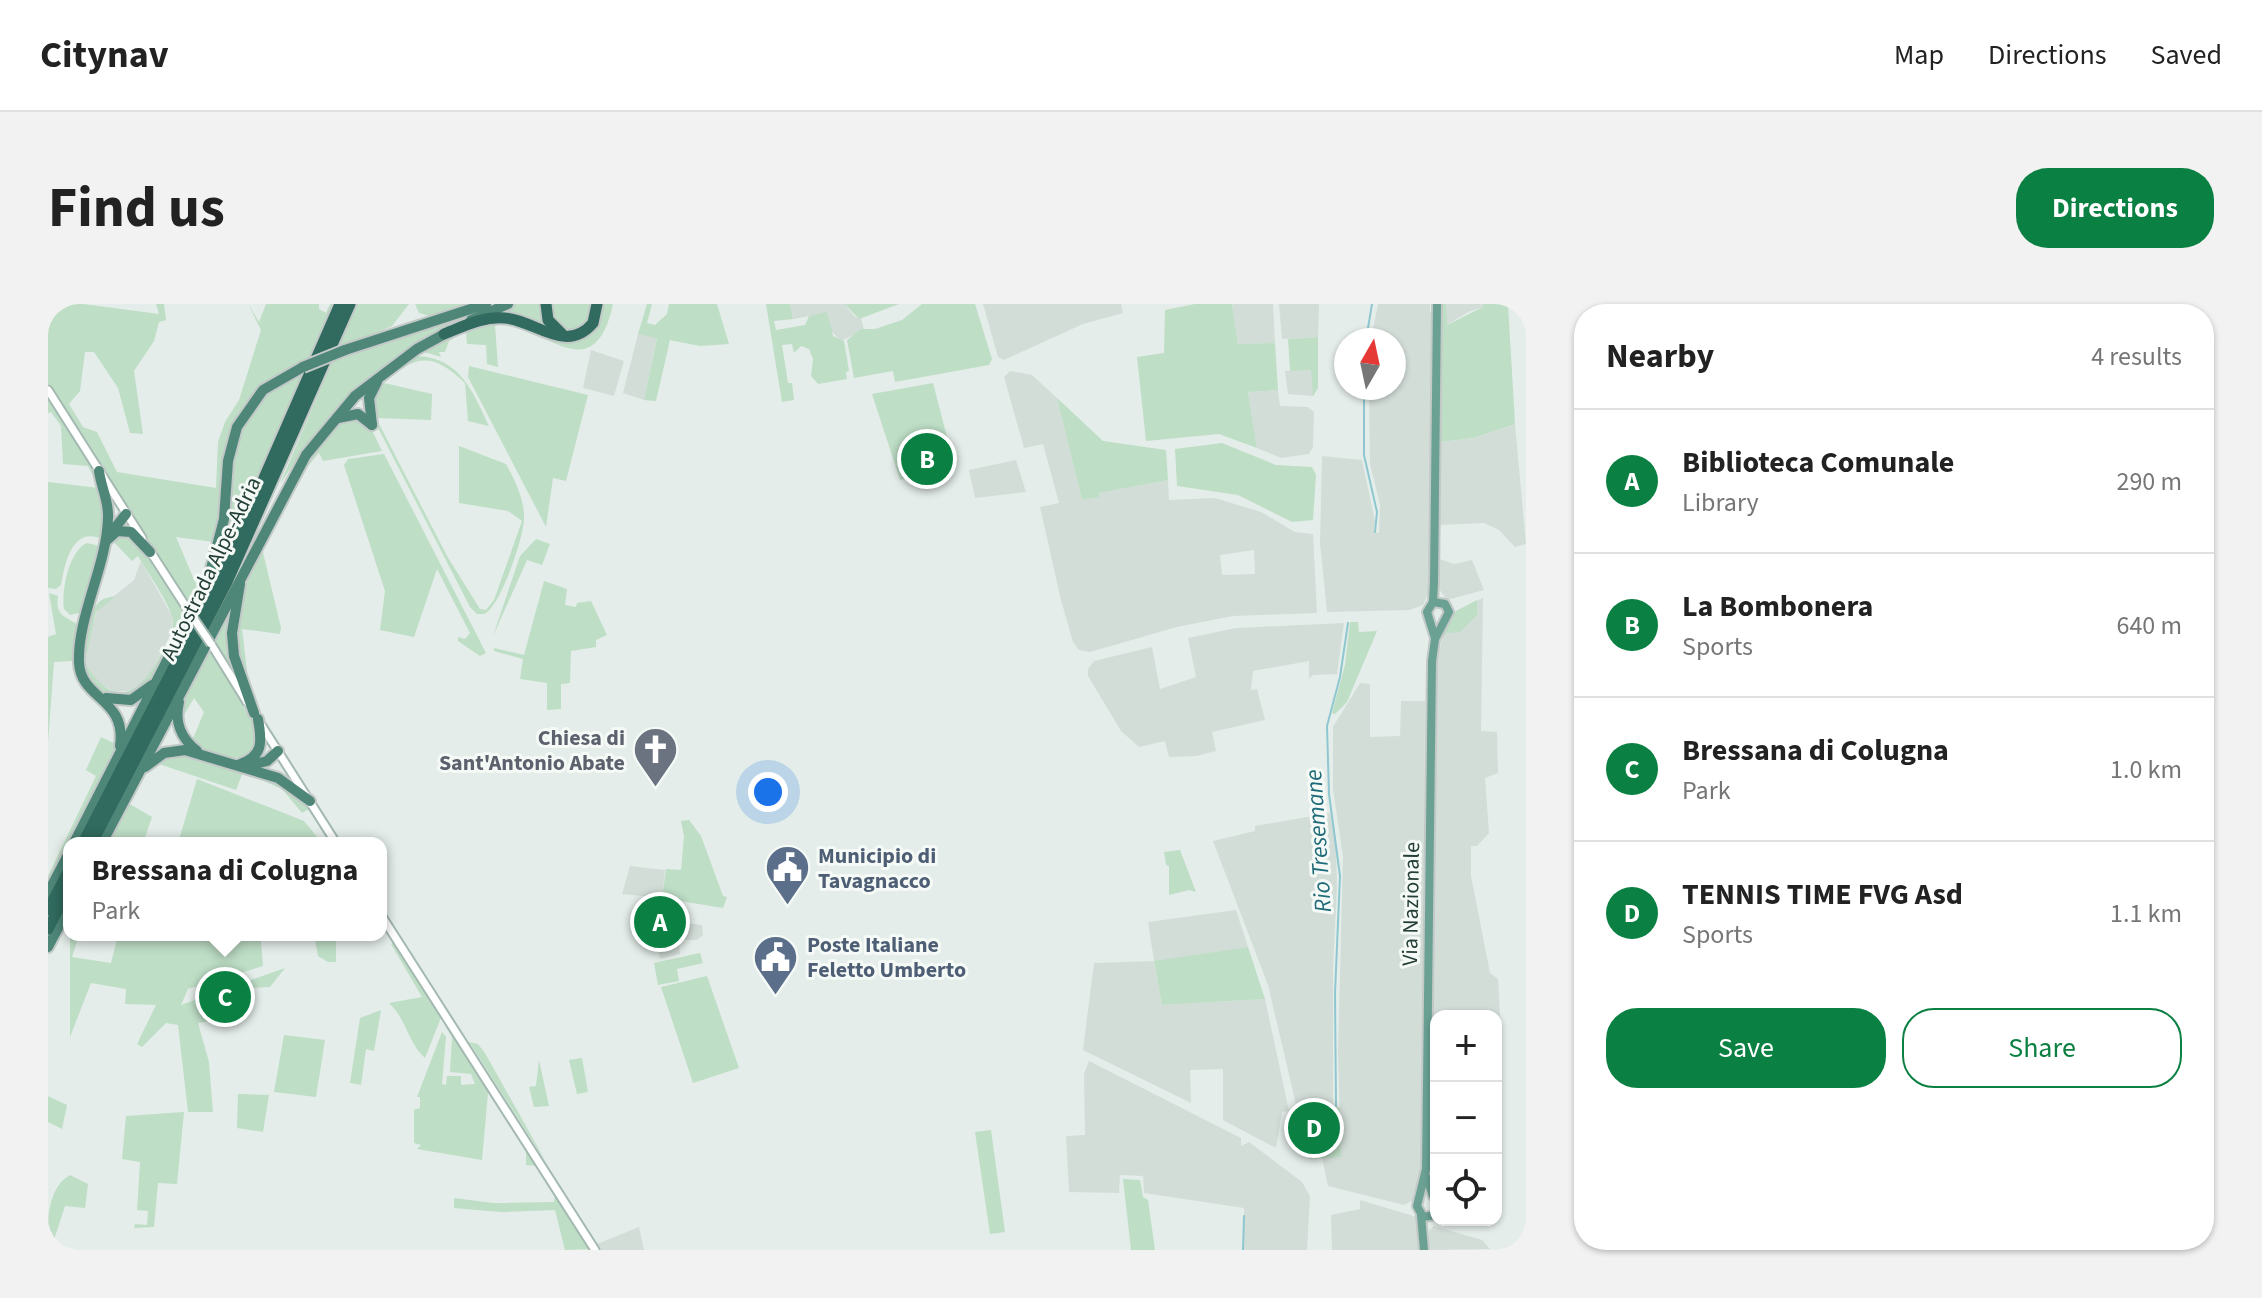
<!DOCTYPE html>
<html lang="en">
<head>
<meta charset="utf-8">
<style>
	body { margin:0; font-family:"Source Sans 3",sans-serif; background:#f2f2f2; color:#222 }
	.controls { position:absolute; right:24px; bottom:24px; display:grid; overflow:hidden; border-radius:16px; box-shadow:0 2px 6px #0004 }
	.controls button { width:72px; height:72px; display:grid; place-items:center; padding:0; border:0; border-bottom:2px solid #e0e0e0; background:#fff; color:#222; font:40px sans-serif }
	.compass { position:absolute; left:1286px; top:24px; width:72px; height:72px; border-radius:50%; background:#fff; box-shadow:0 2px 6px #0004; rotate:9deg }
	.you { position:absolute; left:720px; top:488px; width:28px; height:28px; margin:-20px; border:6px solid #fff; border-radius:50%; background:#1a73e8; box-shadow:0 0 0 12px #1a73e833 }
	.badge { display:grid; place-items:center; width:52px; height:52px; border-radius:50%; background:#0b8043; color:#fff; font-size:26px; font-weight:700 }
	.pin { position:absolute; translate:-50% -50%; border:4px solid #fff; box-shadow:0 2px 8px #0006 }
	.popup { position:absolute; left:15px; top:533px; width:324px; height:104px; box-sizing:border-box; display:grid; place-content:center; border-radius:16px; background:#fff; filter:drop-shadow(0 2px 6px #0005); font-size:26px; white-space:nowrap; color:#767676 }
	.popup b { font-size:30px; color:#222 }
	.popup::after { content:''; position:absolute; left:50%; top:100%; margin-left:-16px; border:16px solid transparent; border-top-color:#fff }
	.list { margin:0; padding:0; list-style:none }
	h2 { display:flex; justify-content:space-between; align-items:center; height:104px; margin:0; padding:0 32px; font-size:34px }
	h2 small { font-size:26px; font-weight:400; color:#767676 }
	.list li { display:grid; grid-template-columns:52px 1fr auto; gap:24px; align-items:center; box-sizing:border-box; height:144px; padding:0 32px; border-top:2px solid #e0e0e0 }
	.list b { display:block; font-size:30px; white-space:nowrap }
	.list p { margin:0; font-size:26px; white-space:nowrap; color:#767676 }
	.list em { font-size:26px; font-style:normal; color:#767676 }
	.actions { display:flex; gap:16px; padding:24px 32px }
	.actions a { flex:1; padding:18px 0; border:2px solid #0b8043; border-radius:32px; text-align:center; font-size:28px; color:#0b8043 }
	.actions .main { background:#0b8043; color:#fff }
	.icon { flex:none; width:44px; height:44px; fill:none; stroke:currentColor; stroke-width:2; stroke-linecap:round; stroke-linejoin:round }
	.map { position:relative; flex:none; width:1478px; height:946px; overflow:hidden; border-radius:32px }
	header { display:flex; align-items:center; gap:48px; box-sizing:border-box; height:112px; padding:0 40px; background:#fff; border-bottom:2px solid #e0e0e0 }
	header strong { font-size:38px }
	nav { display:flex; gap:44px; margin-inline-start:auto; font-size:28px }
	.intro { display:flex; align-items:center; justify-content:space-between; box-sizing:border-box; height:192px; padding:0 48px }
	h1 { margin:0; font-size:56px }
	.button { padding:20px 36px; border-radius:32px; background:#0b8043; color:#fff; font-size:28px; font-weight:700 }
	main { display:flex; gap:48px; padding:0 48px }
	aside { flex:1; background:#fff; border-radius:32px; box-shadow:0 2px 6px #0004 }
	.map>svg:first-child { display:block }
	.built { fill:#d3ddd8; fill-rule:evenodd }
	.green { fill:#bedec6; fill-rule:evenodd }
	.lines { fill:none; stroke-linecap:round; stroke-linejoin:round }
	.stream { stroke:#8fc7d0; stroke-width:2 }
	.secondary-casing { stroke:#a3b9b1; stroke-width:11 }
	.primary-casing { stroke:#c2c9c7; stroke-width:12 }
	.trunk-casing { stroke:#c2c9c7; stroke-width:14 }
	.motorway-casing { stroke:#c2c9c7; stroke-width:15 }
	.secondary { stroke:#fff; stroke-width:7 }
	.primary { stroke:#6aa193; stroke-width:8 }
	.trunk { stroke:#4e8678; stroke-width:10 }
	.motorway { stroke:#316a5e; stroke-width:11 }
	.secondary-bridge-casing { stroke:#a3b9b1; stroke-width:11; stroke-linecap:butt }
	.trunk-bridge-casing { stroke:#c2c9c7; stroke-width:14; stroke-linecap:butt }
	.secondary-bridge { stroke:#fff; stroke-width:7 }
	.trunk-bridge { stroke:#4e8678; stroke-width:10 }
	.labels { text-anchor:middle; stroke-width:6; stroke-linejoin:round; paint-order:stroke }
	.street-label { font-size:22px; fill:#243f37; stroke:#f5faf7 }
	.worship-label { font-size:22px; font-weight:bold; fill:#5b616d; stroke:#f5faf7; text-anchor:end }
	.service-label { font-size:22px; font-weight:bold; fill:#4e5e75; stroke:#f5faf7; text-anchor:start }
	.water-label { font-size:24px; font-style:italic; fill:#1f6b79; stroke:#f5faf7 }
</style>
</head>
<body>
<header>
<strong>Citynav</strong>
<nav><a>Map</a><a>Directions</a><a>Saved</a></nav>
</header>
<div class="intro"><h1>Find us</h1><a class="button">Directions</a></div>
<main>
<div class="map">
<svg width="1478" height="946" viewBox="0 0 1478 946">
	<rect width="100%" height="100%" fill="#e4ede9"/>
	<!-- built -->
	<g class="built">
		<polygon points="742,0 797,0 807,13 813,14 816,26 793,37 782,26 779,9 745,15"/>
		<polygon points="935,0 1073,0 1075,9 1035,20 956,56 950,53"/>
		<polygon points="1184,0 1225,0 1227,39 1190,40"/>
		<polygon points="1231,0 1271,0 1270,33 1234,35"/>
		<polygon points="1330,0 1382,0 1382,8 1385,8 1381,287 1375,301 1362,306 1279,308 1272,239 1274,152 1314,156 1327,217 1326,228 1331,229 1332,201 1322,160 1321,84 1346,84 1346,36 1323,36"/>
		<polygon points="1392,0 1435,0 1435,3 1420,8 1394,24"/>
		<polygon points="590,30 609,33 596,96 575,89"/>
		<polygon points="543,46 576,57 566,92 535,84"/>
		<polygon points="1270,65 1270,84 1265,92 1240,90 1237,67"/>
		<path d="M 962,67 L 984,71 L 1009,94 L 1034,196 L 1051,192 L 1050,189 L 1120,176 L 1121,196 L 1167,194 L 1213,208 L 1247,228 L 1265,230 L 1269,309 L 1185,312 L 1129,323 L 1042,348 L 1031,346 L 1025,338 L 1013,296 L 992,203 L 1011,199 L 995,140 L 976,144 L 956,73 ZM 1206,246 L 1207,270 L 1174,271 L 1172,251 Z"/>
		<polygon points="1230,86 1232,102 1260,103 1266,108 1265,143 1261,150 1233,154 1209,144 1200,88"/>
		<polygon points="1467,120 1478,240 1467,243 1451,226 1436,219 1392,221 1392,138 1425,134"/>
		<polygon points="968,156 978,188 927,194 921,166"/>
		<polygon points="1389,254 1406,260 1424,256 1436,286 1399,296 1391,285"/>
		<polygon points="93,257 124,312 125,326 99,376 86,386 67,388 49,378 37,359 39,346 49,306 86,276"/>
		<polygon points="1435,294 1433,427 1449,428 1450,469 1437,474 1441,529 1429,542 1423,542 1423,572 1442,669 1450,675 1454,746 1448,761 1448,712 1388,712 1388,781 1381,781 1388,362 1396,325 1408,307"/>
		<polygon points="1296,319 1289,370 1265,371 1261,375 1261,357 1205,367 1203,386 1209,385 1217,416 1164,428 1168,447 1148,452 1121,453 1117,437 1091,443 1073,427 1040,372 1040,365 1046,357 1104,343 1112,385 1148,373 1140,334 1188,324"/>
		<polygon points="1312,379 1322,380 1322,433 1352,432 1353,397 1377,397 1374,848 1371,884 1367,895 1356,901 1280,882 1274,853 1293,852 1290,748 1295,553 1285,485 1285,423"/>
		<polygon points="1282,509 1288,540 1289,583 1285,663 1285,801 1250,809 1220,681 1165,537 1207,527 1207,522"/>
		<polygon points="582,562 617,566 614,594 574,590"/>
		<polygon points="1188,606 1200,643 1106,658 1114,701 1217,695 1241,807 1234,808 1228,844 1175,816 1175,765 1142,766 1143,799 1035,746 1046,659 1106,657 1100,618"/>
		<polygon points="627,618 654,621 655,631 649,636 634,636 631,640 632,650 612,655 611,647 626,641"/>
		<polygon points="1041,757 1193,834 1193,842 1201,838 1254,878 1262,892 1259,946 1196,946 1196,904 1096,889 1095,872 1072,871 1071,889 1021,888 1018,832 1037,831 1036,770"/>
		<polygon points="1312,896 1369,913 1371,946 1284,946 1283,911 1312,905"/>
		<polygon points="1386,922 1434,936 1442,945 1380,946 1381,926"/>
		<polygon points="591,923 596,946 553,946 549,940"/>
	</g>
	<!-- green -->
	<g class="green">
		<path d="M 0,0 L 35,0 L 111,10 L 108,0 L 116,0 L 118,16 L 111,18 L 106,37 L 86,67 L 95,130 L 82,129 L 70,84 L 46,48 L 37,48 L 32,87 L 21,100 L 35,123 L 49,128 L 69,168 L 168,184 L 170,138 L 177,118 L 191,96 L 213,26 L 200,0 L 211,18 L 218,0 L 271,0 L 271,5 L 278,9 L 282,0 L 287,0 L 264,55 L 219,78 L 190,115 L 160,269 L 142,302 L 0,79 ZM 128,233 L 166,238 L 150,279 L 147,278 Z"/>
		<polygon points="309,0 361,0 344,22 289,47"/>
		<polygon points="367,0 424,0 382,12 371,9"/>
		<polygon points="467,0 497,0 504,25 440,11"/>
		<polygon points="501,0 546,0 539,22 518,29 506,22"/>
		<path d="M 552,0 L 565,0 C 545,92 492,15 447,21 L 450,63 L 439,60 L 438,41 L 419,40 L 418,27 L 401,37 L 397,48 L 391,48 L 393,53 L 376,48 L 392,37 L 449,15 L 527,34 Z"/>
		<polygon points="599,0 604,0 599,19 607,21 619,10 621,0 669,0 681,40 652,42 622,36 608,97 596,96 609,34 590,30"/>
		<polygon points="718,0 742,0 745,15 726,17 728,26 757,21 761,12 779,8 785,32 796,37 801,67 798,68 799,75 770,80 763,72 765,55 761,45 753,42 746,49 744,40 734,41 740,79 744,79 746,96 734,98"/>
		<polygon points="797,0 851,0 811,15"/>
		<polygon points="874,0 927,0 944,55 941,61 847,78 845,67 806,74 799,36 813,25 827,25 854,16"/>
		<polygon points="1147,0 1184,0 1190,40 1227,39 1230,86 1200,88 1209,144 1171,130 1098,137 1089,53 1116,49 1117,6"/>
		<polygon points="1392,0 1398,0 1399,21 1435,3 1435,0 1460,0 1467,120 1425,134 1392,138"/>
		<path d="M 416,12 C 337,56 283,104 232,180 L 284,58 Z"/>
		<polygon points="1270,33 1270,84 1265,92 1263,66 1242,67 1240,35"/>
		<path d="M 370,52 C 412,54 425,88 441,122 L 420,117 L 417,79 C 385,48 367,50 336,79 L 384,90 L 383,116 L 328,114 L 399,252 L 432,305 L 438,306 L 446,296 L 474,217 L 460,207 L 411,199 L 411,142 L 458,160 C 467,177 476,194 476,213 C 477,231 452,304 436,310 L 429,310 L 422,303 L 326,116 C 321,83 340,65 370,52 Z"/>
		<polygon points="421,62 540,91 518,177 505,174 498,223 420,73"/>
		<path d="M 260,64 L 166,275 L 163,275 C 171,228 174,138 205,103 C 221,85 240,76 260,64 Z"/>
		<polygon points="885,79 907,164 852,176 824,90"/>
		<path d="M 0,91 L 50,175 L 57,199 L 54,235 C 24,222 17,259 13,281 L 8,285 L 0,284 L 0,178 L 51,184 L 40,162 L 15,160 L 13,122 L 3,108 L 0,109 Z"/>
		<polygon points="1009,94 1055,137 1118,146 1120,176 1051,189 1051,193 1034,196"/>
		<polygon points="309,114 322,122 334,147 275,157 271,149 250,174 290,120 295,115"/>
		<polygon points="1174,139 1228,161 1264,163 1268,171 1265,216 1244,218 1190,191 1129,182 1127,145"/>
		<polygon points="336,150 438,349 432,352 410,337 410,333 417,335 422,329 389,265 366,333 332,326 337,287 296,161 300,155"/>
		<path d="M 70,229 L 89,235 L 141,313 L 107,373 L 85,392 L 56,390 C 48,385 38,376 36,366 C 32,350 38,310 51,298 C 55,294 63,293 68,292 L 48,308 L 37,359 C 65,404 89,394 112,352 C 118,342 126,331 125,318 C 124,302 99,268 90,252 L 84,257 L 65,237 Z"/>
		<polygon points="488,235 502,240 494,261 479,256 445,332 472,252"/>
		<path d="M 39,239 L 52,242 L 34,308 L 22,311 L 16,305 C 13,286 21,247 39,239 Z"/>
		<path d="M 214,244 L 233,324 L 232,330 L 194,325 L 202,392 C 179,339 189,294 214,244 Z"/>
		<polygon points="496,277 519,285 517,301 528,303 529,299 543,297 559,331 548,336 548,343 523,347 522,379 513,380 513,405 499,406 499,379 472,375 475,355 446,347 446,344 476,351"/>
		<path d="M 1,289 L 10,292 C 7,311 16,312 29,320 L 29,357 L 70,417 L 70,442 L 0,584 L 0,572 L 48,472 L 38,466 L 53,433 L 70,441 L 66,414 L 33,381 L 24,357 L 6,358 L 0,438 L 0,333 L 8,330 Z"/>
		<polygon points="187,289 184,303 191,378 163,335"/>
		<polygon points="1429,296 1429,311 1412,328 1399,329 1393,334 1408,307"/>
		<polygon points="1302,318 1310,318 1311,328 1329,327 1299,398 1287,410 1284,409 1297,361"/>
		<path d="M 159,344 L 212,429 L 204,451 C 183,458 160,452 144,437 L 156,408 L 146,394 L 133,416 L 132,403 Z"/>
		<path d="M 134,449 C 175,461 234,468 261,505 L 254,509 L 234,485 L 195,468 L 188,486 L 108,459 Z"/>
		<polygon points="149,475 256,517 274,539 130,539"/>
		<polygon points="80,499 104,513 95,539 57,539"/>
		<polygon points="641,516 653,532 675,592 679,593 675,604 614,594 618,565 633,566 636,532 633,517"/>
		<polygon points="1132,546 1148,588 1141,586 1121,591 1121,562 1118,561 1116,548"/>
		<polygon points="22,631 31,631 24,653 63,659 70,631 104,631 108,637 109,631 225,631 213,637 215,662 140,685 133,701 237,664 222,683 199,684 193,712 150,719 161,758 165,808 140,808 130,721 118,719 94,743 89,740 108,701 77,700 78,685 43,679 22,733"/>
		<polygon points="266,631 288,631 288,658 280,658 270,652"/>
		<path d="M 346,638 L 394,711 L 377,754 C 360,739 359,716 341,699 L 374,693 L 343,640 Z"/>
		<polygon points="1200,643 1217,695 1114,701 1106,657"/>
		<polygon points="652,649 655,659 629,665 631,677 610,681 606,659"/>
		<polygon points="659,672 691,764 645,779 613,683"/>
		<polygon points="333,706 326,747 318,745 313,781 302,779 312,714"/>
		<polygon points="399,718 545,945 517,946 507,906 453,908 406,904 406,894 445,899 506,898 507,890 489,862 478,861 478,845 440,789 434,856 369,845 373,841 366,839 366,806 372,804 372,793 369,793 394,728 398,733 394,780 398,781 399,772 413,772 413,781 427,780 423,770 402,768 404,733 398,723"/>
		<polygon points="236,731 277,736 268,793 226,788"/>
		<polygon points="421,738 430,740 437,749 498,858"/>
		<polygon points="534,754 540,788 529,790 521,756"/>
		<polygon points="491,756 501,802 486,803 481,783 488,782"/>
		<polygon points="190,790 221,791 215,828 189,824"/>
		<polygon points="0,792 19,801 14,825 0,818"/>
		<polygon points="1285,801 1292,804 1293,853 1261,855 1250,809"/>
		<polygon points="136,808 129,880 110,879 106,923 86,924 87,920 99,921 100,907 89,906 92,858 74,855 78,812"/>
		<polygon points="943,826 957,928 942,930 927,828"/>
		<path d="M 22,871 L 40,880 L 37,904 L 17,902 L 4,942 L 0,940 L 4,928 L 0,927 C 0,907 3,882 22,871 Z"/>
		<polygon points="1075,875 1092,876 1095,893 1100,896 1107,946 1083,946"/>
	</g>
	<g class="lines">
		<!-- stream -->
		<g class="stream">
			<polyline points="1318,36 1324,0"/>
			<polyline points="1316,84 1316,151 1329,208 1327,228"/>
			<polyline points="1288,802 1287,689 1292,572 1281,490 1279,422 1292,373 1300,319"/>
			<polyline points="1195,946 1196,912"/>
		</g>
		<defs>
			<g id="secondary">
				<polyline points="0,86 94,234"/>
				<polyline points="100,244 140,306"/>
				<polyline points="163,340 199,398"/>
				<polyline points="212,419 288,539"/>
				<polyline points="333,611 547,946"/>
			</g>
			<g id="primary">
				<polyline points="1385,298 1397,300 1401,308 1387,335 1384,357 1378,865 1369,902 1375,913 1388,911"/>
				<polyline points="1387,334 1379,308 1385,298 1386,278 1389,0"/>
				<polyline points="1379,874 1385,892"/>
				<polyline points="1373,911 1376,946"/>
			</g>
			<g id="trunk">
				<polyline points="423,16 460,0"/>
				<polyline points="297,46 438,0"/>
				<polyline points="290,114 310,110 324,121"/>
				<polyline points="324,121 321,94 329,78"/>
				<path d="M 51,167 C 53,183 61,197 60,214 C 59,261 29,313 31,359 C 33,396 79,394 72,442"/>
				<polyline points="62,230 78,210"/>
				<polyline points="59,236 69,227 83,228 102,248"/>
				<polyline points="192,280 184,329 186,352 206,409"/>
				<polyline points="58,394 83,396 104,381"/>
				<path d="M 131,398 C 126,419 133,434 149,447"/>
				<path d="M 190,461 C 216,453 214,437 210,415"/>
				<polyline points="200,462 219,457 230,447"/>
				<polyline points="97,463 116,449 137,446 230,474 262,497"/>
				<polyline points="26,539 160,276 176,215 180,157 189,123 215,86 255,63"/>
				<polyline points="54,539 258,151 307,92 369,45 402,27"/>
				<polyline points="0,589 21,549"/>
				<polyline points="0,643 21,603"/>
			</g>
			<g id="motorway">
				<polyline points="498,0 500,16 514,30"/>
				<path d="M 396,30 C 416,22 435,12 457,14 C 487,16 518,51 545,19 L 549,0"/>
				<polyline points="35,539 175,268 292,0"/>
				<polyline points="44,539 179,278 302,0"/>
				<polyline points="0,606 21,566"/>
				<polyline points="0,625 21,584"/>
			</g>
		</defs>
		<!-- secondary casing -->
		<use href="#secondary" class="secondary-casing"/>
		<!-- primary casing -->
		<use href="#primary" class="primary-casing"/>
		<!-- trunk casing -->
		<use href="#trunk" class="trunk-casing"/>
		<!-- motorway casing -->
		<use href="#motorway" class="motorway-casing"/>
		<!-- secondary -->
		<use href="#secondary" class="secondary"/>
		<!-- primary -->
		<use href="#primary" class="primary"/>
		<!-- trunk -->
		<use href="#trunk" class="trunk"/>
		<!-- motorway -->
		<use href="#motorway" class="motorway"/>
		<defs>
			<polyline id="secondary-bridge" points="140,306 163,340"/>
			<polyline id="trunk-bridge" points="255,63 297,46"/>
		</defs>
		<!-- secondary-bridge casing -->
		<use href="#secondary-bridge" class="secondary-bridge-casing"/>
		<!-- trunk-bridge casing -->
		<use href="#trunk-bridge" class="trunk-bridge-casing"/>
		<!-- secondary-bridge -->
		<use href="#secondary-bridge" class="secondary-bridge"/>
		<!-- trunk-bridge -->
		<use href="#trunk-bridge" class="trunk-bridge"/>
	</g>
	<!-- icons -->
	<defs>
		<symbol id="church-pin" viewBox="-11 -11 22 30"><path d="M0 17L-7.5 6A9.5 9.5 0 1 1 7.5 6Z" fill="#6b7280" stroke="#f5faf7"/><path d="M-1.2-6h2.4v3.5h3.3v2.4h-3.3V6h-2.4V-.1h-3.3v-2.4h3.3Z" fill="#fff"/></symbol>
		<symbol id="civic-pin" viewBox="-11 -11 22 30"><path d="M0 17L-7.5 6A9.5 9.5 0 1 1 7.5 6Z" fill="#5c6f8a" stroke="#f5faf7"/><path d="M-.6-6.5H3V-4.5H.6V-3L4-1V1h2V6H-6V1h2V-1L-.6-3ZM-1.2 2.5V6h2.4V2.5Z" fill="#fff"/></symbol>
	</defs>
	<g fill-rule="evenodd">
		<use href="#church-pin" x="582" y="420" width="51" height="69"/>
		<use href="#civic-pin" x="714" y="538" width="51" height="69"/>
		<use href="#civic-pin" x="702" y="628" width="51" height="69"/>
	</g>
	<g class="labels">
		<!-- street labels -->
		<g class="street-label">
			<text transform="translate(162 264) rotate(-64)" y="8">Autostrada Alpe-Adria</text>
			<text transform="translate(1362 600) rotate(-89)" y="8">Via Nazionale</text>
		</g>
		<!-- worship labels -->
		<g class="worship-label">
			<text x="577" y="441">Chiesa di<tspan x="577" dy="25">Sant'Antonio Abate</tspan></text>
		</g>
		<!-- service labels -->
		<g class="service-label">
			<text x="770" y="559">Municipio di<tspan x="770" dy="25">Tavagnacco</tspan></text>
			<text x="759" y="648">Poste Italiane<tspan x="759" dy="25">Feletto Umberto</tspan></text>
		</g>
		<!-- water labels -->
		<g class="water-label">
			<text transform="translate(1270 537) rotate(-94)" y="8">Rio Tresemane</text>
		</g>
	</g>
</svg>
<div class="controls">
<button>+</button>
<button>−</button>
<button><svg class="icon" aria-label="locate" viewBox="0 0 24 24"><circle cx="12" cy="12" r="6"/><path d="M12 2v4M12 18v4M2 12h4M18 12h4"/></svg></button>
</div>
<svg class="compass" viewBox="-18 -18 36 36"><path d="M0-13l5 13h-10z" fill="#e53935"/><path d="M0 13l5-13h-10z" fill="#767676"/></svg>
<div class="you"></div>
<div class="pin badge" style="left:612px;top:618px">A</div>
<div class="pin badge" style="left:879px;top:155px">B</div>
<div class="pin badge" style="left:177px;top:693px">C</div>
<div class="popup"><b>Bressana di Colugna</b>Park</div>
<div class="pin badge" style="left:1266px;top:824px">D</div>
</div>
<aside>
<h2>Nearby<small>4 results</small></h2>
<ul class="list">
<li><span class="badge">A</span><div><b>Biblioteca Comunale</b><p>Library</p></div><em>290 m</em></li>
<li><span class="badge">B</span><div><b>La Bombonera</b><p>Sports</p></div><em>640 m</em></li>
<li><span class="badge">C</span><div><b>Bressana di Colugna</b><p>Park</p></div><em>1.0 km</em></li>
<li><span class="badge">D</span><div><b>TENNIS TIME FVG Asd</b><p>Sports</p></div><em>1.1 km</em></li>
</ul>
<div class="actions"><a class="main">Save</a><a>Share</a></div>
</aside>
</main>
</body>
</html>
